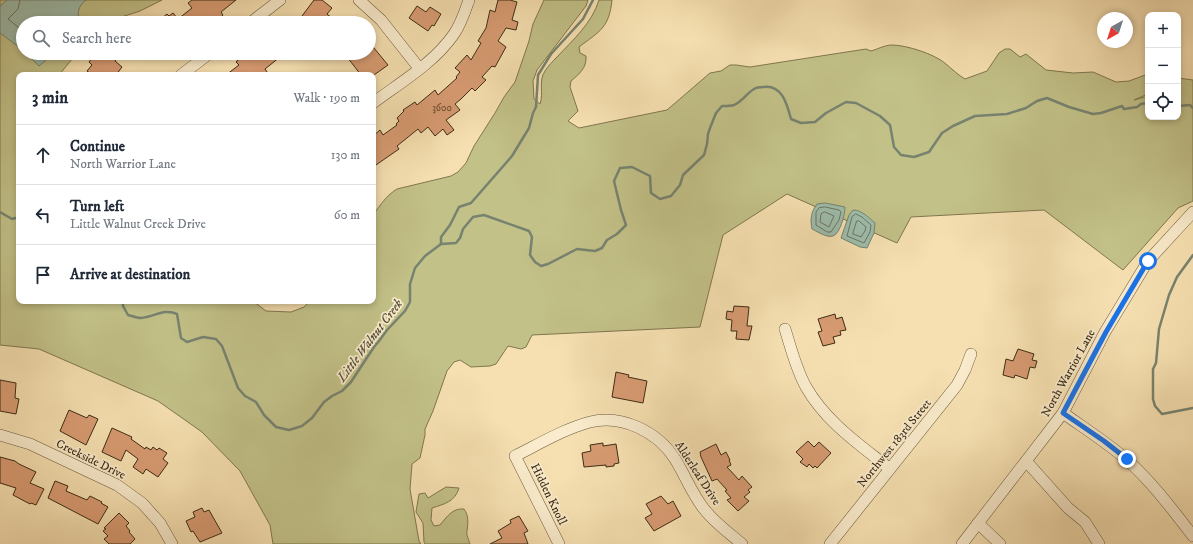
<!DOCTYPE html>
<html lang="en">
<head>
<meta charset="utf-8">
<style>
	body { margin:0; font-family:"IM FELL DW Pica",serif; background:#f6f6f7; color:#1f2937 }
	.controls { position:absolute; right:12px; top:12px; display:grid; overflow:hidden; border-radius:8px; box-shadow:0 2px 6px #0003 }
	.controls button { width:36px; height:36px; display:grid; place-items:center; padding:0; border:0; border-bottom:1px solid #e0e1e3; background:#fff; color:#1f2937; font:20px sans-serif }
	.compass { position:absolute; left:1097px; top:12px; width:36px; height:36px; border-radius:50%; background:#fff; box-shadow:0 2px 6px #0003; rotate:219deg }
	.stop { position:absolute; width:12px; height:12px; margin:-9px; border:3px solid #1a73e8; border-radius:50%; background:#fff }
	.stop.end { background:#1a73e8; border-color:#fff; box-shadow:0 1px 4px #0008 }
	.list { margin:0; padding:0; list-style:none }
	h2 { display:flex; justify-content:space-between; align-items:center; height:52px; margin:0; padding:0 16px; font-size:17px }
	h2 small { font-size:13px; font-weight:400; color:#747a83 }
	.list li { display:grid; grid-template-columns:26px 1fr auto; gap:12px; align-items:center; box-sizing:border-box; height:60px; padding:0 16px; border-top:1px solid #e0e1e3 }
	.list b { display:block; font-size:15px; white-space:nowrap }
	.list p { margin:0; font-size:13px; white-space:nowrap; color:#747a83 }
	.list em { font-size:13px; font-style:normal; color:#747a83 }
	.icon { flex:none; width:22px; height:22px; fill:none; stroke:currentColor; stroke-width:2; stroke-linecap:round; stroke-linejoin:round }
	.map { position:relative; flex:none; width:1193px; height:544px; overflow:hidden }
	.search { position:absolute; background:#fff; box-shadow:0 2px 6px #0003; left:16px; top:16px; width:360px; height:44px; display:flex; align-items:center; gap:10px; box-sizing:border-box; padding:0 14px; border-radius:22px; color:#747a83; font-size:15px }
	.panel { position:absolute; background:#fff; box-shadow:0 2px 6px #0003; left:16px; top:72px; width:360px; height:232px; border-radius:8px }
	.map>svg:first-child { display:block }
	.green { fill:#c2c188; stroke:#80764f }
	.water { fill:#9dbdac; stroke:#778370 }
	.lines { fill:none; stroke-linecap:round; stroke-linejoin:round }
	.shore { stroke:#6d7461; stroke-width:1 }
	.stream { stroke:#778370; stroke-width:2.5 }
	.building { fill:#d89b72; stroke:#3d2c16 }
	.minor-casing { stroke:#6b593d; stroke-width:12 }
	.minor { stroke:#f9ebcc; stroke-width:11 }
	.route { stroke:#1a73e8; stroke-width:5 }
	.labels { text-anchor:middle; stroke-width:3.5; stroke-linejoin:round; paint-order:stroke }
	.number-label { font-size:10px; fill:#64482d }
	.street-label { font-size:12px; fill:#3d2c16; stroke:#f9ebcc }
	.water-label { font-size:13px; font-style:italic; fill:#55503c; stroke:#f9ebcc }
</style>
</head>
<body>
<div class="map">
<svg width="1193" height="544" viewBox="0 0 1193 544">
	<rect width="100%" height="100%" fill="#f6e0b1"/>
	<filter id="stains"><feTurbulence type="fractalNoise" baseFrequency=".005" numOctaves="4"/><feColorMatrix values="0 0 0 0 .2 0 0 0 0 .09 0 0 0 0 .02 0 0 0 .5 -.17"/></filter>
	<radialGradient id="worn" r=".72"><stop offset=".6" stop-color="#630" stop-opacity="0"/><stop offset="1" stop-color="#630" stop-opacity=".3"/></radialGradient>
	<!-- green -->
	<g class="green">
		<path d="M 0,0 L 162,0 L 140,11 L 103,23 L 23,23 L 23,53 L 77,53 L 59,75 L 19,75 L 19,301 L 253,301 L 266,311 L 291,312 L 304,307 L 310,301 L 373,301 C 373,290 371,218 374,214 C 380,205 387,195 397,189 L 451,176 L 458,172 L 466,163 L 474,146 L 495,113 L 504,97 L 515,82 L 529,41 L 533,24 L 544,0 L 588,0 L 586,6 L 537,70 L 533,81 L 534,99 L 540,104 C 544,93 538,81 545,71 C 548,66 553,61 557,57 C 573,40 592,23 599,0 L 612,0 C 609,28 600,31 579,47 L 580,53 L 586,56 C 587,68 579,74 571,81 L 570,87 L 578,111 L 568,121 L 579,128 L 667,110 L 710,73 L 721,71 L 730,65 L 736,65 L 750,67 L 866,49 L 871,51 C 878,49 885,45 892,45 C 906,45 935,54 946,64 C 952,69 958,75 965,79 L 987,71 L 999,53 L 1005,49 L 1010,49 L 1020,57 L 1026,54 L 1046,70 L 1073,73 L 1093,72 L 1116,82 L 1129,81 L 1148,74 L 1148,94 L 1134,100 L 1148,96 L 1148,117 L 1178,117 L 1178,78 L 1193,80 L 1193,201 L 1178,208 L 1123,270 L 1044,210 L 911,217 L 897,243 L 787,194 L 723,235 L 700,327 L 532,335 L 526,347 L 521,349 L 508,346 L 496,364 L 490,366 L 471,367 L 460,360 L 454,362 L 447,371 L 433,411 L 425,429 L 425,435 L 420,458 L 412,464 L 410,489 L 419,541 L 421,544 L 273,544 L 270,525 L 240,471 L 202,432 L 158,401 L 39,349 L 0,345 Z"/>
		<path d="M 446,487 L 459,488 C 455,502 444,504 432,508 L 431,520 L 434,526 L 440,525 C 447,517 452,508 464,509 C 469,516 468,523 467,531 C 466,535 469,540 470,544 L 425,544 L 424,542 L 423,523 L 416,512 L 419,494 L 425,493 L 428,498 Z"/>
	</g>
	<!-- water -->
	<g class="water">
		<path d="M 7,0 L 86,0 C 78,6 76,14 81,23 L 23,23 L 23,50 L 0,33 L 0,6 Z"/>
		<polygon points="26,53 54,53 39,66"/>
		<path d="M 825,203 L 845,207 C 845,214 840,234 833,236 C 827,238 818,232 812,229 C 810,219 811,212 817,204 Z"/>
		<path d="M 853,210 C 862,210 869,218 875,223 L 874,233 L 867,248 L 860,247 L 841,238 L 849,215 Z"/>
	</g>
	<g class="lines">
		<!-- shore -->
		<g class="shore">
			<polyline points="20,0 18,9 8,19 23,31"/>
			<polygon points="825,207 839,210 841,212 839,220 831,232 827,232 816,225 816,212 819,208"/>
			<polygon points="825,212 834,216 829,227 820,222 821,214"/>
			<polygon points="856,214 862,217 871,225 870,232 864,243 847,236 852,217"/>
			<polygon points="857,221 859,221 866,227 865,231 861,237 853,234"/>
		</g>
		<!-- stream -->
		<g class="stream">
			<polyline points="1178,106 1190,105 1193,108"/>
			<polyline points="0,212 12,219 19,217"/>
			<polyline points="441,244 441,237 450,225 459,207 471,203 512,156 529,128 533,113 536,107 538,75 551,54 583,19 593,0"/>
			<polyline points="1193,255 1177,277 1169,295 1159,329 1156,363 1153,369 1153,399 1155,406 1162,414 1193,408"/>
			<path d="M 123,301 L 123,306 L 128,315 C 132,316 137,318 141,318 C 154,317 164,308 177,314 L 181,338 L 187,342 L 203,337 L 216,339 L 222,346 L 238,388 L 245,396 L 256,402 L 264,415 L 276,427 L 289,430 L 302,426 L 312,418 L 324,402 L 332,396 L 342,391 L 351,382 L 374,347 L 379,341 L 387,330 L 405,311 L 410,302 L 410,284 L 415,268 L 425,256 L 441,244 L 456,243 L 460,238 L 463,229 L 473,217 L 484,215 L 529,231 L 532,237 L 530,255 L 535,262 L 541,266 L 548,264 L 577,249 L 595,251 L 602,248 L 607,240 L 617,234 L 626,225 L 621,210 L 614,181 L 620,168 L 632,167 L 650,176 L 651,193 L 660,199 L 671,196 L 680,185 L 683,175 L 704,155 L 707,144 L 708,134 L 710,128 L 716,113 L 722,106 C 725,106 731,106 734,105 C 742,102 747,93 754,89 C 757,87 760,87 763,87 C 782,84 787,104 791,119 L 801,123 L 815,122 L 826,113 L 846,102 L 856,103 L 880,116 L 890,125 L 894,147 L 901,155 L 914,157 L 929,152 L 942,133 L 953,126 L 975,116 L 1007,114 L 1026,108 L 1037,101 L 1047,98 L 1069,107 L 1093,114 L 1101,113 L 1122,106 L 1124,109 L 1137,107 L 1141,104 L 1148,103"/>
		</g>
	</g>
	<!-- building -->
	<g class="building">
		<polygon points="192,0 236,0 221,12 223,15 215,23 211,23 208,19 203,23 156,23 167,14 169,16 173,13 178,19 192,8 188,3"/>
		<polygon points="314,0 322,0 332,8 327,14 338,23 311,23 308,20 305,23 303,23 299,20"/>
		<polygon points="498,0 510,0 517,2 512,20 518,22 516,30 506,28 498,41 506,47 495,67 492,66 482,77 486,80 475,91 472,88 461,99 455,104 460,110 446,120 454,130 447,135 443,129 435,136 428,127 421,133 418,129 397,146 399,149 373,167 373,136 380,130 383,135 397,125 396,124 399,121 397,118 404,111 403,110 415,102 417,105 435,90 438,95 457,78 456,77 460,72 455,68 467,55 471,60 481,43 478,41 486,28 490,10 495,12"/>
		<polygon points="417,6 426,12 430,7 441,14 434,26 432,25 428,31 409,18"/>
		<polygon points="369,42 388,65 374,75 361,75 344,53 369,53"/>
		<polygon points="96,53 122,53 115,61 122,67 116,75 92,75 87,71 92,65 89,62"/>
		<polygon points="246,53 285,53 265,69 267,72 263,75 226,75 239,65 236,62"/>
		<polygon points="734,306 749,307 747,326 752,326 749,340 736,339 737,331 731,331 732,320 726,319 727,311 733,312"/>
		<polygon points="835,314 836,319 842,317 846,330 840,331 841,335 833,337 835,343 823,346 818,332 822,331 818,319"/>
		<polygon points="1018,349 1034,354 1032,360 1037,361 1035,368 1030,367 1027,379 1015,375 1014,378 1003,375 1006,359 1013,361"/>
		<polygon points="616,372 629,375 628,377 647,381 643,403 612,397"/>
		<polygon points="0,380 16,383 15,398 19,399 16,414 0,411"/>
		<polygon points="69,410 87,418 89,415 98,419 86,445 60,431"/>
		<polygon points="112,428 132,437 131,439 145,449 146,447 151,450 153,447 157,450 159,448 167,453 163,459 168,463 158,477 146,469 143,474 133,467 138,459 126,450 121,461 102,452"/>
		<polygon points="808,441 814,447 819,442 831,453 817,468 815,466 813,468 809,464 807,467 800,462 803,459 796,452"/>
		<polygon points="603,443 603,446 616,444 619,463 614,464 614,466 606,467 606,465 584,467 582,453 591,451 590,445"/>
		<polygon points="716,444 721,455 726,452 730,460 729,460 731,465 727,467 739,480 742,476 752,487 748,490 750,492 744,497 749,501 738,511 727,500 731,498 725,491 727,490 717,479 712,481 701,457 700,452"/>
		<polygon points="0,457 15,461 19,464 36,472 30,483 44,489 36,505 31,503 30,504 13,495 16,488 0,483"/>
		<polygon points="55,481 68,486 66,491 87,500 90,496 102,502 101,503 108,507 98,524 48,498"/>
		<polygon points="661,496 668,504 673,501 681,516 654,531 645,518 652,514 646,504"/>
		<polygon points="202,508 204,512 209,510 222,533 200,542 193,531 191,532 186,521 195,517 193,512"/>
		<polygon points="119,513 129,523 126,526 130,531 129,532 135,539 130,544 109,544 104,539 108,536 103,531 106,529 104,528"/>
		<polygon points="519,516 528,531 524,533 528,544 490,544 502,538 498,531 511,523 510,520"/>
	</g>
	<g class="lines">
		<defs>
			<g id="minor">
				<polyline points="359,0 381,20 419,68"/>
				<polyline points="250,23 280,0"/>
				<polyline points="181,75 210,53"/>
				<path d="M 373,103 C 401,82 434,63 454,34 C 461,24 465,11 469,0"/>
				<path d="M 785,329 C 791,348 796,369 806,387 C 826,422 859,444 890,469"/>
				<path d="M 1063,413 C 1084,428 1106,442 1126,459 C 1151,481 1172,509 1193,536"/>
				<polyline points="0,435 30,444 117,485 142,503 160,523 172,544"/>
				<polyline points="1026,461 1068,508 1085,522 1099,544"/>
				<polyline points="978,523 1000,544"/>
				<path d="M 559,544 L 515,456 C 539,444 564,429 590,422 C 622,414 658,432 675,459 C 685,475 692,494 704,509 C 715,523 729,533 742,544"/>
				<polyline points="830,544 957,385 965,370 971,354"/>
				<polyline points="962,544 1063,413 1105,332 1148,261 1193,212"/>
			</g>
		</defs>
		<!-- minor casing -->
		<use href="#minor" class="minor-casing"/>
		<!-- minor -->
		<use href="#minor" class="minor"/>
	</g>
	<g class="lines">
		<!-- route -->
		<polyline class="route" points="1127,459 1104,441 1063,413 1106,332 1148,261"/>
	</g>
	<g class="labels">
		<!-- number labels -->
		<g class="number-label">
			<text x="442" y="111">3600</text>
		</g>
		<!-- street labels -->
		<g class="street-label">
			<text transform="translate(1068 373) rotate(-61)" y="4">North Warrior Lane</text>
			<text transform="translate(894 443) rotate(-51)" y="4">Northwest 183rd Street</text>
			<text transform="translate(91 459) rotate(26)" y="4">Creekside Drive</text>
			<text transform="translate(698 473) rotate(57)" y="4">Alderleaf Drive</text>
			<text transform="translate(549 494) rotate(64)" y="4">Hidden Knoll</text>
		</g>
		<!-- water labels -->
		<g class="water-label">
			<text transform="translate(369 340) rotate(-53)" y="5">Little Walnut Creek</text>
		</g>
	</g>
	<rect width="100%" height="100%" filter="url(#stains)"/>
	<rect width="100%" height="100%" fill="url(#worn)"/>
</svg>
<div class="controls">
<button>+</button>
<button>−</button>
<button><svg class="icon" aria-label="locate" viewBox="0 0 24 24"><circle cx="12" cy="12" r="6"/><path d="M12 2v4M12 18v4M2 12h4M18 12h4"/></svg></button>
</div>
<svg class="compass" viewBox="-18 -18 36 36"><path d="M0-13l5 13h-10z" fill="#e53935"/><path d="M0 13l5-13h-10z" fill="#747a83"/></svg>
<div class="stop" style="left:1148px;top:261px"></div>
<div class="stop end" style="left:1127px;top:459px"></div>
<div class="search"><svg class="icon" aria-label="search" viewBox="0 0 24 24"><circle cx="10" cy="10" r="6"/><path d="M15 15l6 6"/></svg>Search here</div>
<section class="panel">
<h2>3 min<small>Walk · 190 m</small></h2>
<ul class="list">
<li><svg class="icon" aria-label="ahead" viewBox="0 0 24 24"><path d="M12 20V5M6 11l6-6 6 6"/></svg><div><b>Continue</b><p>North Warrior Lane</p></div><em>130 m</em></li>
<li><svg class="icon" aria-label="left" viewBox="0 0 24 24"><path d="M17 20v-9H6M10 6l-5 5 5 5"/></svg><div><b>Turn left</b><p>Little Walnut Creek Drive</p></div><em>60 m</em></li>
<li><svg class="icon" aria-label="arrive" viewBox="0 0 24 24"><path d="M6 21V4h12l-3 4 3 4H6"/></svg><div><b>Arrive at destination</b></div></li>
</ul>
</section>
</div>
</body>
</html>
